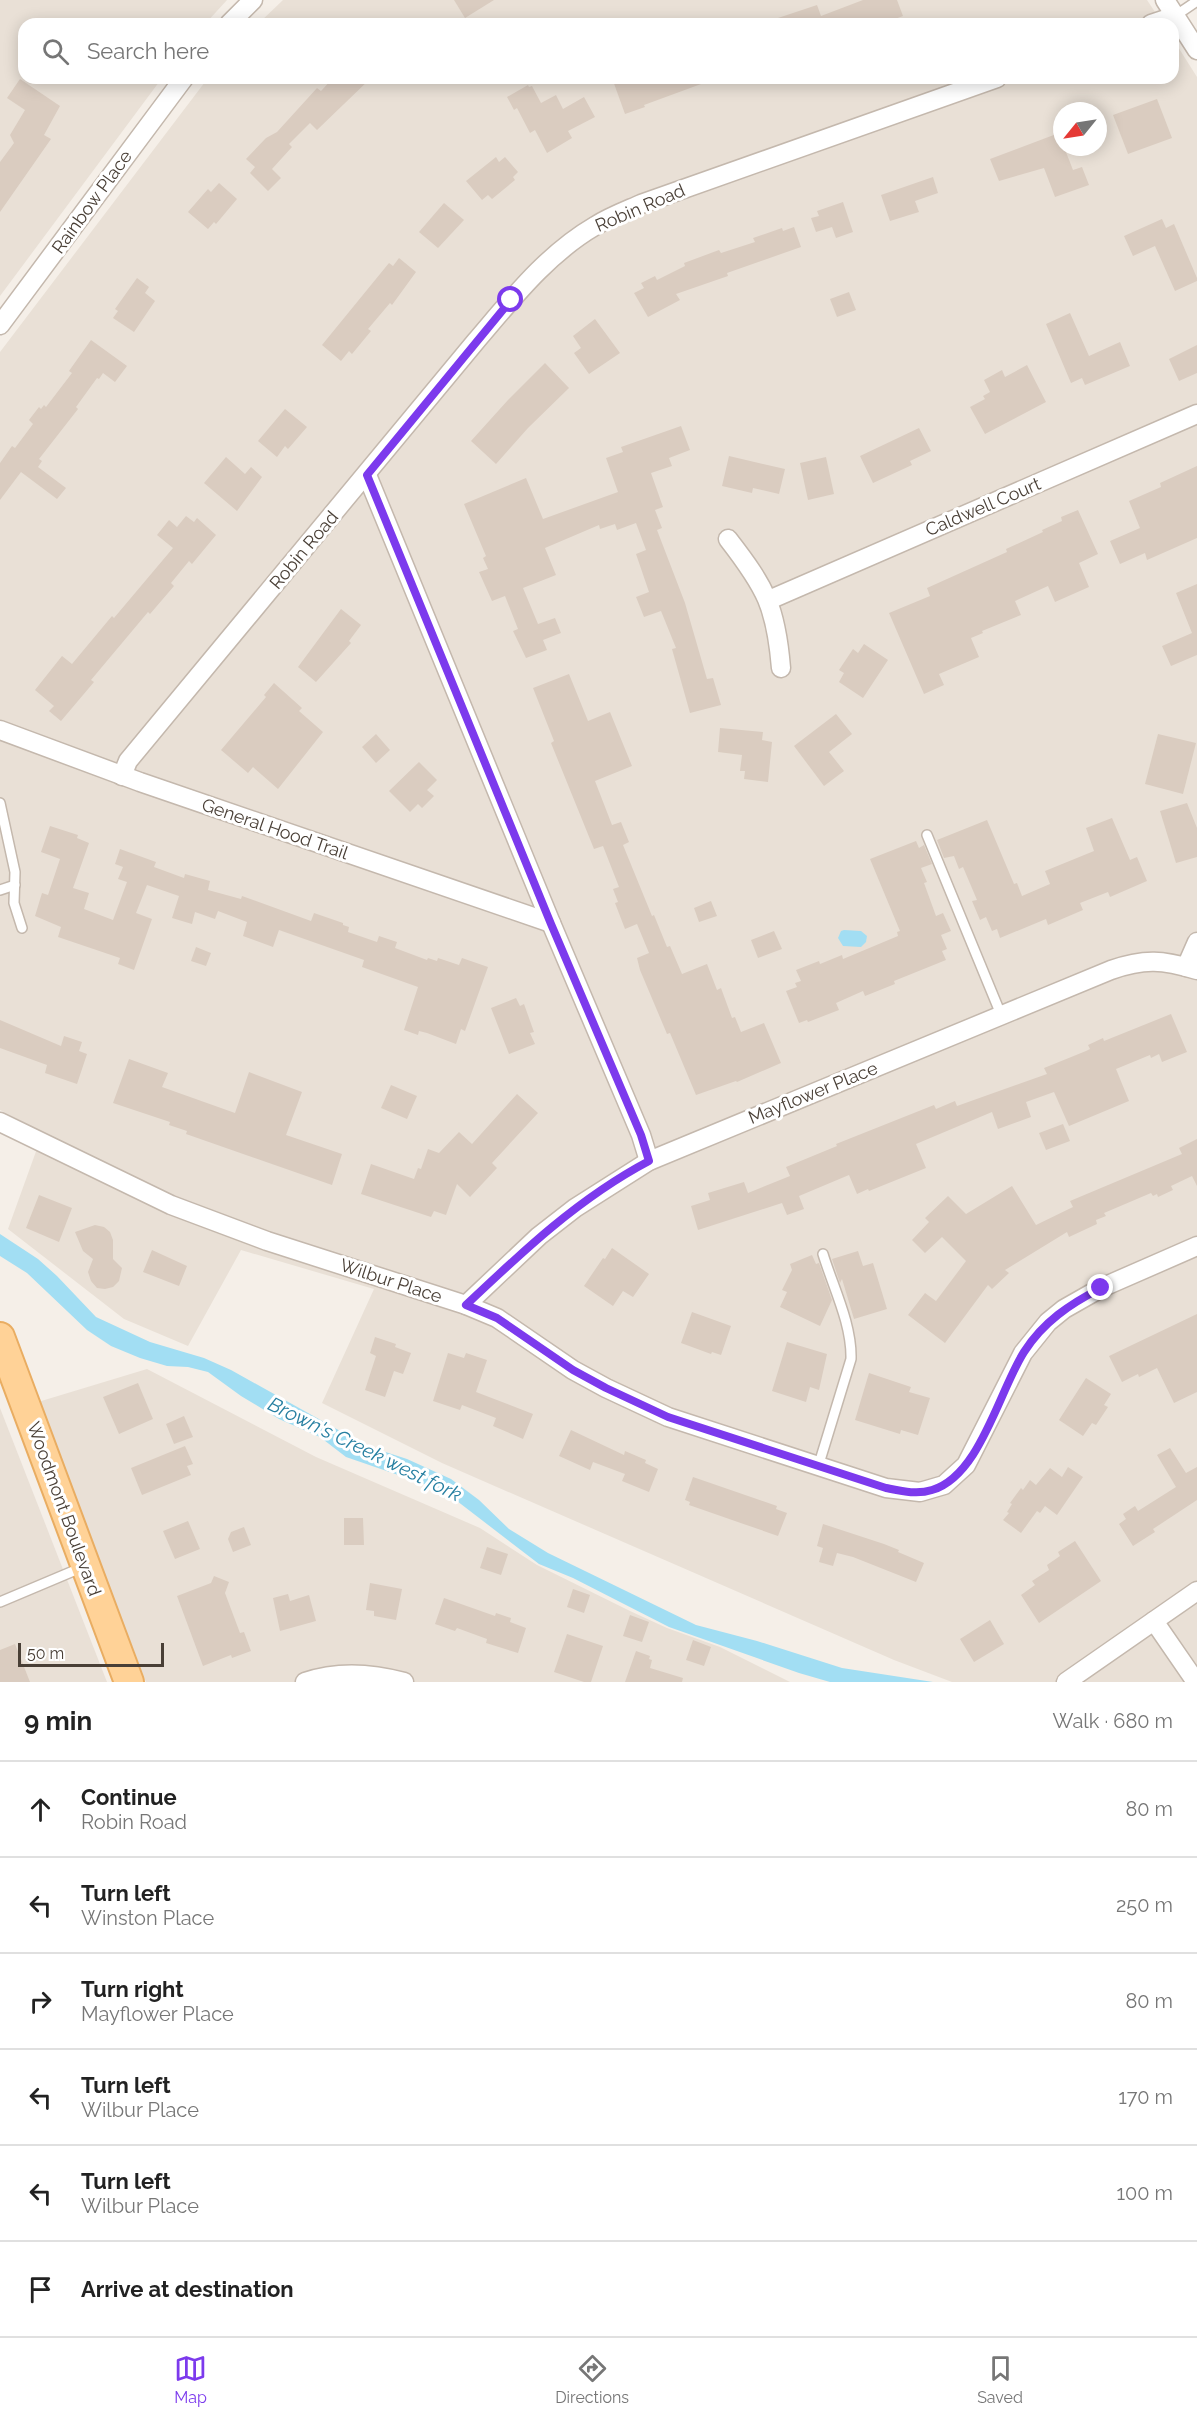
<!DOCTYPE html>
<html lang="en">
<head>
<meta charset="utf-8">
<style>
	body { margin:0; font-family:Raleway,sans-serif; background:#f2f2f2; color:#222 }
	.compass { position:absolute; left:1053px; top:102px; width:54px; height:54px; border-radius:50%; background:#fff; box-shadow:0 3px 15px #0003; rotate:240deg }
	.scale { position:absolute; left:18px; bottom:15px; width:146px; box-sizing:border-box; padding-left:6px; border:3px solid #493f36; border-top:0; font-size:16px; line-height:21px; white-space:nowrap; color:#493f36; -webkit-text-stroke:4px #fff; paint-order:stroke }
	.stop { position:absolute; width:18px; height:18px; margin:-14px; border:4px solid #7c3aed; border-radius:50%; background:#fff }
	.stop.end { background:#7c3aed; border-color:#fff; box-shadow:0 2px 6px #0008 }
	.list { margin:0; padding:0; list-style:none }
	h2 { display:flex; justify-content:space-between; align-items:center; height:78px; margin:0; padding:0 24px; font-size:26px }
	h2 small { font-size:20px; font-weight:400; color:#767676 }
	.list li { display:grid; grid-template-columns:39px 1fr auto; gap:18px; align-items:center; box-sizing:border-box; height:96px; padding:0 24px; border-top:2px solid #e0e0e0 }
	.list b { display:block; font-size:22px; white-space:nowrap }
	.list p { margin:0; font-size:20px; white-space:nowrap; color:#767676 }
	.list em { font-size:20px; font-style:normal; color:#767676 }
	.icon { flex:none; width:33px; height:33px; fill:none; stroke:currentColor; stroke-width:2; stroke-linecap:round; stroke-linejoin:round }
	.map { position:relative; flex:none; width:1197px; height:1682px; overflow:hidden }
	.search { position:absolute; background:#fff; box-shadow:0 3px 15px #0003; left:18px; right:18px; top:18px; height:66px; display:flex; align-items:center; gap:15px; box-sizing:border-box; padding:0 21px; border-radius:18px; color:#767676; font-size:22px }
	.sheet { height:654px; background:#fff }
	nav { display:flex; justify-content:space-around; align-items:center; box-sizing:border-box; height:84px; border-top:2px solid #e0e0e0; background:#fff; font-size:16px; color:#767676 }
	nav a { display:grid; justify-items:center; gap:3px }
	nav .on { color:#7c3aed }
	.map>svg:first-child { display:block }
	.residential { fill:#e9e0d6; fill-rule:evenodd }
	.water { fill:#a2def3 }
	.building { fill:#daccc0 }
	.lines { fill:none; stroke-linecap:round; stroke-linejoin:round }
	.service-casing { stroke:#c4b8ad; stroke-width:12 }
	.minor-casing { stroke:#c4b8ad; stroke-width:21 }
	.primary-casing { stroke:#e9ad62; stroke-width:32 }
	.service { stroke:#fff; stroke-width:9 }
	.minor { stroke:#fff; stroke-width:18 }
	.primary { stroke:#ffd297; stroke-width:28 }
	.route { stroke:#7c3aed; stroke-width:8 }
	.labels { text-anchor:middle; stroke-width:6; stroke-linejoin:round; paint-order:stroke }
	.street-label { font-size:18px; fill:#493f36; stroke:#fff }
	.water-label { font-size:20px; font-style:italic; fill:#267fa1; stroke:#fff }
</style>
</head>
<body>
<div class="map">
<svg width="1197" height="1682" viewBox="0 0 1197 1682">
	<rect width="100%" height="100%" fill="#f5efe8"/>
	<!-- residential -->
	<g class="residential">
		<polygon points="0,0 227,0 205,24 24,24 24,78 162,78 0,296"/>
		<polygon points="283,0 1147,0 1163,24 258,24"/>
		<path d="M 1173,39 L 1197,77 L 1197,1682 L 952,1682 L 894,1660 L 442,1463 L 322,1403 L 374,1289 L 241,1250 L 188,1346 L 124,1319 L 8,1229 L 43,1132 L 0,1110 L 0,352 L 208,78 L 1173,78 ZM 1062,111 L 1098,111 L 1098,147 L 1062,147 Z"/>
		<polygon points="147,1369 316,1457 480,1528 537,1565 630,1611 667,1628 720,1647 790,1682 146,1682 38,1402"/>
		<polygon points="0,1408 107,1682 0,1682"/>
	</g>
	<!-- water -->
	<g class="water">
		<polygon points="844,930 861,931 867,936 866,942 861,947 843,946 838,938 841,931"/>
		<polygon points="0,1234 38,1259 57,1276 96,1317 150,1342 204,1358 231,1370 367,1446 407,1459 451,1479 479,1500 509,1529 548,1553 696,1625 757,1641 842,1668 933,1682 830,1682 799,1673 669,1627 573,1578 539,1564 457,1501 436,1488 346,1457 320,1437 279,1419 241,1396 208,1372 188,1367 167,1366 140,1358 111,1346 87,1330 27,1273 0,1256"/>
	</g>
	<!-- building -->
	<g class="building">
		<polygon points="454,0 494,0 465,18"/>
		<polygon points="863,0 897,0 903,16 881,24 770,24 769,21 817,5 821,16"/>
		<polygon points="333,78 371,78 317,130 310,123 289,144 292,147 272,169 281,178 268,191 250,173 255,167 246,159 266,138 277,132 317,88 321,91"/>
		<polygon points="612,78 711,78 712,80 644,105 645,107 625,114"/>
		<polygon points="20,79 60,106 44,135 51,139 0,212 0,162 14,143 10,135 25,110 7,98"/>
		<polygon points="528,85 529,87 532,86 541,103 556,95 563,109 584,97 595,117 568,131 572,138 547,153 535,130 530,133 517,108 514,110 507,97"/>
		<polygon points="1157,99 1172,138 1128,154 1113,115"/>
		<polygon points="1059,133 1062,147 1064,147 1073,170 1082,167 1089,185 1055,197 1044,168 999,181 990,159"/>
		<polygon points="496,157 499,162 505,157 518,172 513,177 515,180 492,199 488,195 482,200 466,181"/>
		<polygon points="933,177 938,193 915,201 919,212 890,221 881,195"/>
		<polygon points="219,183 237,199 216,224 214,222 208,229 188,212 208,189 211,192"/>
		<polygon points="843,202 853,232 836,238 832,227 816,232 811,218 819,216 817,211"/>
		<polygon points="444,203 464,220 438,248 419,232"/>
		<polygon points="1162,219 1166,228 1174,224 1197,278 1197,281 1175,291 1155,246 1133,256 1124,236"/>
		<polygon points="794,227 801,247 727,273 728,276 676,294 680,300 648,317 634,293 644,288 641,283 655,276 657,280 685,266 684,263 719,250 721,253 755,242 753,238 782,228 783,231"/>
		<polygon points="399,258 416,272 392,305 390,303 368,329 371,331 352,354 349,351 341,361 322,345 389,263 393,266"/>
		<polygon points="137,278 149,287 145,293 155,301 134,332 113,318 118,311 115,309"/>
		<polygon points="849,292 856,310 837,317 830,299"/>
		<polygon points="1070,313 1089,356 1120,342 1130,366 1085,385 1082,378 1071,383 1046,324"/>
		<polygon points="595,319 620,353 589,374 574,353 581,348 573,336"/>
		<polygon points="91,340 127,366 115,382 103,373 99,379 97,378 76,407 78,409 39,459 42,461 38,467 66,488 57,499 21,472 0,500 0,463 12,446 15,448 33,424 29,420 39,407 41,409 44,405 46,407 72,373 69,371"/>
		<polygon points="1197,345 1197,373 1179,381 1169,359"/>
		<polygon points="545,363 569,388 528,428 496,464 471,441 508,400"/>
		<polygon points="1027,365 1046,402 985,434 970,407 985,399 983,396 990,392 984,380 1002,370 1005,377"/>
		<polygon points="285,409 307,427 288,449 285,446 277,457 258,441"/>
		<polygon points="681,426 690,450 669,458 672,466 651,473 663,507 655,510 662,528 657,530 685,603 707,679 713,678 721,705 690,713 672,649 676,648 661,611 644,617 636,597 649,592 636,554 646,550 636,523 617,530 615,524 600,529 599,525 545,548 556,575 523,588 538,624 555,618 561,633 543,640 547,650 526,658 513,631 518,629 505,596 492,601 479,572 488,569 483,558 486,556 464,504 526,478 543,519 618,492 606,458 623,452 621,447"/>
		<polygon points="919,428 931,451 910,461 912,465 873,483 860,456"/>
		<polygon points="729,456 785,469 779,494 753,488 752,493 722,486"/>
		<polygon points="226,457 245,474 251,467 262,477 237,511 204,483"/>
		<polygon points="826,457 834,494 808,500 800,463"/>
		<polygon points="1197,466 1197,538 1147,560 1145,553 1120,564 1110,541 1140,528 1129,501 1161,487 1160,483"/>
		<polygon points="1078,510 1098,554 1079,563 1089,587 1055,602 1048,586 1015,601 1021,615 982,631 983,633 971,638 979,657 939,674 944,685 924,694 889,613 930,596 927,588 1007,552 1006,549 1043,532 1042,530 1062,521 1061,517"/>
		<polygon points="186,516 194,522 197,518 216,535 192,564 189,561 171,583 174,586 150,614 148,612 91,680 94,682 61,721 49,711 54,706 35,690 62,656 72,664 112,616 114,618 173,548 157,535 169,520 177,527"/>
		<polygon points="1197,584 1197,655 1171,666 1162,646 1192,633 1176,593"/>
		<polygon points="341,609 361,625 349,641 351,643 316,682 298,667"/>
		<polygon points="864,644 888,660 863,698 839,682 844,673 839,670 853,649 858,653"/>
		<polygon points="569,674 588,721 610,712 632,766 595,781 612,825 621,822 629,842 623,845 652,916 654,915 667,947 670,946 682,974 707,964 717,990 721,988 732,1018 735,1017 741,1032 764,1023 781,1063 737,1082 736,1081 696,1095 670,1033 667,1034 640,970 637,958 649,953 637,924 625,929 615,903 618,902 613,889 619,887 603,846 594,849 551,743 554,741 533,688"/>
		<polygon points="274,683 302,708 299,711 323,732 278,789 253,767 248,773 221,750 266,697 264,695"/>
		<polygon points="836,714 852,734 829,752 844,771 824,786 794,746"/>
		<polygon points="720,728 763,732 762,740 772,742 768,782 744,779 745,771 740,771 742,755 718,752"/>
		<polygon points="376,734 390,750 376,763 362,747"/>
		<polygon points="1158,734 1196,743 1183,794 1145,784"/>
		<polygon points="419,762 437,780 427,790 434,796 422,808 418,804 410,812 389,791"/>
		<polygon points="1187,803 1197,828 1197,857 1176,863 1160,811"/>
		<polygon points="1112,818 1130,860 1137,857 1147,881 1110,897 1108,892 1080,903 1083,910 1048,925 1046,919 1000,938 997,929 992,931 986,917 980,920 972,901 977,900 963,867 959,869 954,856 944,858 937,840 987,820 1014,884 1017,883 1022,896 1050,884 1045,871 1094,851 1086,828"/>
		<polygon points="50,826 78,835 77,838 89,843 73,888 89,893 84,909 113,920 127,882 118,879 123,867 115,864 120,849 156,862 154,867 184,878 185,874 210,881 208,890 241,899 242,896 311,921 314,913 343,923 343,925 349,927 348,932 377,942 379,936 397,942 395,948 427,960 428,958 437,961 438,958 459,965 462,958 488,967 465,1031 461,1029 456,1044 427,1033 419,1031 418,1035 404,1030 418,987 362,967 364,960 279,930 273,947 243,936 247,922 218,911 215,919 195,912 192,924 172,918 179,896 147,885 136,913 152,919 134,970 118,964 120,958 58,937 61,927 35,916 42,893 48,895 60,859 41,852"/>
		<polygon points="916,841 919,848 924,845 932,864 921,868 927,882 924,883 936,916 943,913 951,931 941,935 947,949 942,951 946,960 894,981 895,984 865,996 863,991 836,1003 839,1010 808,1022 807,1020 799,1023 786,991 797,987 795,983 801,981 796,970 819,961 820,964 842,955 843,959 898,936 897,932 900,931 870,859"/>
		<polygon points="711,901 717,916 699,922 694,908"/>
		<polygon points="774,931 782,949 758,958 751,940"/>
		<polygon points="196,947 211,953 206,966 191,961"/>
		<polygon points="516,998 520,1006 524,1004 534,1032 530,1033 535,1044 509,1054 491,1008"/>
		<polygon points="1171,1014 1187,1052 1162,1062 1159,1054 1151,1058 1150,1055 1116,1069 1129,1101 1069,1126 1054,1092 1026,1102 1031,1117 998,1129 992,1112 916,1144 926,1168 869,1191 868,1189 857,1194 849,1175 799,1196 804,1209 787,1215 782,1203 698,1230 691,1206 710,1200 708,1193 744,1182 748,1193 790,1176 786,1167 837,1146 836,1144 934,1105 936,1109 955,1101 957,1106 1047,1074 1044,1068 1086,1051 1090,1049 1088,1045 1103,1038 1104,1041"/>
		<polygon points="0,1020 61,1046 64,1036 82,1042 79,1051 87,1054 77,1084 45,1073 47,1065 0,1048"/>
		<polygon points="129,1059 168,1073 162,1087 235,1113 249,1072 302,1092 286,1135 342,1154 332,1185 186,1134 187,1131 169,1125 170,1122 113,1103"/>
		<polygon points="391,1085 417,1096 407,1119 381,1108"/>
		<polygon points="517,1094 538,1113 492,1163 497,1168 470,1197 457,1184 446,1215 434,1211 431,1217 361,1194 371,1164 414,1179 418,1168 421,1169 428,1149 439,1153 459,1132 472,1144"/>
		<polygon points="1063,1124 1070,1141 1046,1150 1039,1133"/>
		<polygon points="1197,1139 1197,1186 1192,1176 1171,1186 1173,1190 1158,1197 1157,1194 1153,1196 1151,1193 1104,1213 1106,1216 1096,1220 1097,1224 1069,1237 1067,1232 1005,1270 1009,1273 992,1289 988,1285 945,1343 908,1315 925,1293 936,1301 966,1261 942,1237 925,1253 912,1240 929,1222 925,1218 948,1196 966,1214 1012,1186 1036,1225 1073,1207 1070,1201 1182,1154 1179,1148"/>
		<polygon points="39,1195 72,1208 59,1242 26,1228"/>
		<polygon points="95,1225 104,1227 110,1232 113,1240 113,1259 122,1268 119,1281 113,1287 105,1289 97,1288 91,1281 88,1272 93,1259 83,1251 75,1232"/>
		<polygon points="612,1248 649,1274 633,1297 623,1291 613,1306 584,1286 603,1258 605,1259"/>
		<polygon points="152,1250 187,1266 179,1286 143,1272"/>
		<polygon points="858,1251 863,1266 873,1263 887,1309 854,1319 842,1279 840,1283 832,1259"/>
		<polygon points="812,1255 816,1264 819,1263 832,1300 820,1326 780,1307 787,1292 782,1290 792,1270 790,1264"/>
		<polygon points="692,1312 731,1326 721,1355 712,1352 711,1354 681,1343"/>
		<polygon points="1197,1314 1197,1392 1174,1403 1157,1368 1139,1377 1138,1374 1122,1382 1109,1356"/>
		<polygon points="375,1337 396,1344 395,1347 411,1353 403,1374 394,1371 385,1397 365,1390 376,1356 370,1353"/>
		<polygon points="787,1342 827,1354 819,1390 810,1387 806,1402 772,1391"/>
		<polygon points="448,1353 464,1358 466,1353 487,1360 476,1392 533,1414 523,1439 493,1426 496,1418 462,1405 460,1410 433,1401"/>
		<polygon points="869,1373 911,1387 909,1392 930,1398 918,1435 901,1430 900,1434 855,1420"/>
		<polygon points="1086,1378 1111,1394 1104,1405 1108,1407 1096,1425 1092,1423 1083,1436 1059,1420"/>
		<polygon points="138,1383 153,1419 119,1434 103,1397"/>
		<polygon points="184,1416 193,1437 174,1444 166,1424"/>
		<polygon points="571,1430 624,1455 625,1451 646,1460 645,1463 658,1469 649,1492 622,1481 625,1474 593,1462 590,1470 559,1456"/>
		<polygon points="185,1446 193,1464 187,1466 191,1475 142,1495 131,1468"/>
		<polygon points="1170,1448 1186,1473 1197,1467 1197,1500 1153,1529 1155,1532 1133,1546 1119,1524 1126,1519 1123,1514 1135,1506 1138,1511 1176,1487 1157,1455"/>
		<polygon points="1068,1467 1083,1477 1057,1515 1045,1506 1040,1513 1037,1511 1021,1533 1003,1520 1009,1513 1007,1512 1012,1504 1010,1503 1021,1488 1023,1490 1030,1480 1036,1485 1050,1468 1062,1477"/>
		<polygon points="693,1477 777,1506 776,1509 787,1513 778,1536 689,1505 690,1502 685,1500"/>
		<polygon points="344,1518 363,1518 364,1545 344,1545"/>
		<polygon points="188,1521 200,1549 175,1559 163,1531"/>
		<polygon points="823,1524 884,1544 899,1550 898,1552 924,1563 916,1582 853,1557 837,1553 833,1566 819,1562 823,1548 817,1546"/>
		<polygon points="244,1527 251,1545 233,1552 228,1539 231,1532"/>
		<polygon points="1075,1541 1101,1581 1039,1623 1021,1595 1035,1585 1032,1581 1049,1570 1047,1565 1060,1556 1058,1552"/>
		<polygon points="487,1547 508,1554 501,1575 480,1568"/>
		<polygon points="214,1576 229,1582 225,1593 240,1633 244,1632 251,1651 232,1658 231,1655 203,1666 177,1596 211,1583"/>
		<polygon points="370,1583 402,1589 396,1620 374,1616 374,1611 366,1610"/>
		<polygon points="573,1589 590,1595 584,1613 567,1607"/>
		<polygon points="288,1594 290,1601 309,1595 316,1621 280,1631 273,1598"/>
		<polygon points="444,1598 495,1616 496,1613 511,1618 510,1622 526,1628 518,1653 486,1643 487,1639 457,1628 455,1631 435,1624"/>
		<polygon points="630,1615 649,1622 642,1642 623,1636"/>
		<polygon points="990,1620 1004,1644 974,1662 960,1639"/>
		<polygon points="567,1634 603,1646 591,1682 584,1682 554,1672"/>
		<polygon points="693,1640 711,1647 704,1666 686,1660"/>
		<polygon points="15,1644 30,1682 0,1682 0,1650"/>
		<polygon points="636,1651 650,1656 649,1659 652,1660 650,1668 683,1678 682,1682 625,1682"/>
	</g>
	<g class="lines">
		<defs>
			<g id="service">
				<polyline points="1175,16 1197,1"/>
				<polyline points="0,803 15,872 14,903 22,928"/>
				<polyline points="927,835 1002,1017"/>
				<polyline points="0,890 15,885"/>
				<path d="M 818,1467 L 851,1359 C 852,1324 833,1287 823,1254"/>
				<polyline points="0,1602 83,1567"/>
			</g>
			<g id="minor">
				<polyline points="1165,0 1197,50"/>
				<polyline points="229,24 253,0"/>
				<polyline points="1151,24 1175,16"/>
				<polyline points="0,325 184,78"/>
				<polyline points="367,475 551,923 641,1135 649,1161"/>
				<path d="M 728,539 C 766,588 776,607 781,668"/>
				<polyline points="769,600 1197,414"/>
				<polyline points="0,730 140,782 551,923"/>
				<path d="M 122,776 L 128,761 L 476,341 C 512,299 547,254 595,226 C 609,217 625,211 641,204 L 997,78"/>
				<polyline points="1186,967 1197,942"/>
				<polyline points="0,1122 171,1205 267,1241 466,1305 497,1318 573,1370 606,1388 668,1417 886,1488 920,1492 944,1485 966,1465 1023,1353 1048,1322 1064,1309 1101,1288 1197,1246"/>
				<path d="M 466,1305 L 539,1236 L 575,1208 L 649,1161 L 1111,970 C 1145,958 1163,960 1197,970"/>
				<polyline points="1154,1621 1196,1682"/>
				<path d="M 305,1682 C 337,1671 371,1673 404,1682"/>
				<polyline points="1066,1682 1197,1591"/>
			</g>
			<polyline id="primary" points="0,1337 129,1682"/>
		</defs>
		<!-- service casing -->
		<use href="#service" class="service-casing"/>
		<!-- minor casing -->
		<use href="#minor" class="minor-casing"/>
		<!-- primary casing -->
		<use href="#primary" class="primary-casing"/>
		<!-- service -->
		<use href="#service" class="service"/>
		<!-- minor -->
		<use href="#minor" class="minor"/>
		<!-- primary -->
		<use href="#primary" class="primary"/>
	</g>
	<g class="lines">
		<!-- route -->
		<path class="route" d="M 511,300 L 367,475 L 551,924 L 641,1135 L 649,1161 C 579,1198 523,1251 466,1305 L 497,1318 L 573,1370 L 606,1388 L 668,1417 L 886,1488 C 901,1491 917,1495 932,1490 C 980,1476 999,1391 1024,1352 C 1043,1322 1070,1304 1101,1288"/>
	</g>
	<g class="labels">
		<!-- street labels -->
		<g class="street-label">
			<text transform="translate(92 202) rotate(-54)" y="6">Rainbow Place</text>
			<text transform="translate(640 208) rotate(-23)" y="6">Robin Road</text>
			<text transform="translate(983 507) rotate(-23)" y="6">Caldwell Court</text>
			<text transform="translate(304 550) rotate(-50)" y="6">Robin Road</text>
			<text transform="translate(275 829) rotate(19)" y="6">General Hood Trail</text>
			<text transform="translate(813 1093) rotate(-22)" y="6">Mayflower Place</text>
			<text transform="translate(391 1281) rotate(18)" y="6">Wilbur Place</text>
			<text transform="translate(64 1509) rotate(70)" y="6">Woodmont Boulevard</text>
		</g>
		<!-- water labels -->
		<g class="water-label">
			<text transform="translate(365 1449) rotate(26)" y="7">Brown's Creek west fork</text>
		</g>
	</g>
</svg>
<svg class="compass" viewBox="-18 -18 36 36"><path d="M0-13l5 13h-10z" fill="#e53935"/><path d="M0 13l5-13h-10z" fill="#767676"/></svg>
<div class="scale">50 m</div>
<div class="stop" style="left:511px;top:300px"></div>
<div class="stop end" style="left:1101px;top:1288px"></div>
<div class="search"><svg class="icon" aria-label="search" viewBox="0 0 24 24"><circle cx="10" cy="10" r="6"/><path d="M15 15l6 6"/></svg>Search here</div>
</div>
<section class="sheet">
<h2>9 min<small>Walk · 680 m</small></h2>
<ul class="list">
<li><svg class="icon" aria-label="ahead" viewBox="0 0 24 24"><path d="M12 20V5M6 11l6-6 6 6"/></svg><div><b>Continue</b><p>Robin Road</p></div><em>80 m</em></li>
<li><svg class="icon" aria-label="left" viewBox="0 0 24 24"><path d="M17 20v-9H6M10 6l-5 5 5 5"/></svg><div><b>Turn left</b><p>Winston Place</p></div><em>250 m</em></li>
<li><svg class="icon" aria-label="right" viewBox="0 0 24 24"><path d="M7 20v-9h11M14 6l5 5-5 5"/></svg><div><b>Turn right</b><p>Mayflower Place</p></div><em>80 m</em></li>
<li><svg class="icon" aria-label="left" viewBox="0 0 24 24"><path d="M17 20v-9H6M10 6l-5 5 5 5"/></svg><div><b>Turn left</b><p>Wilbur Place</p></div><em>170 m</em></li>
<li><svg class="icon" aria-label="left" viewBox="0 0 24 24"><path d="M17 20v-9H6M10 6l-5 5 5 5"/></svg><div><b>Turn left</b><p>Wilbur Place</p></div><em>100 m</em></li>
<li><svg class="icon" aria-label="arrive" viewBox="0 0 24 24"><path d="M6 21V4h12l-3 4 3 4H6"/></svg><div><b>Arrive at destination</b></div></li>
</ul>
</section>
<nav>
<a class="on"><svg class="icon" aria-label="map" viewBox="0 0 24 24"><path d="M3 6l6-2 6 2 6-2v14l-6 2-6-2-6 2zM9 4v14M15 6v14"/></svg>Map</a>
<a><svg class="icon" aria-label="directions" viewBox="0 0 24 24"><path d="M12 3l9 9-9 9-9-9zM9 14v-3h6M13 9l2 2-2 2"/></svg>Directions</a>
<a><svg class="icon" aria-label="saved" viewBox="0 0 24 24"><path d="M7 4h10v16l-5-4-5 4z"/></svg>Saved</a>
</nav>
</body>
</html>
